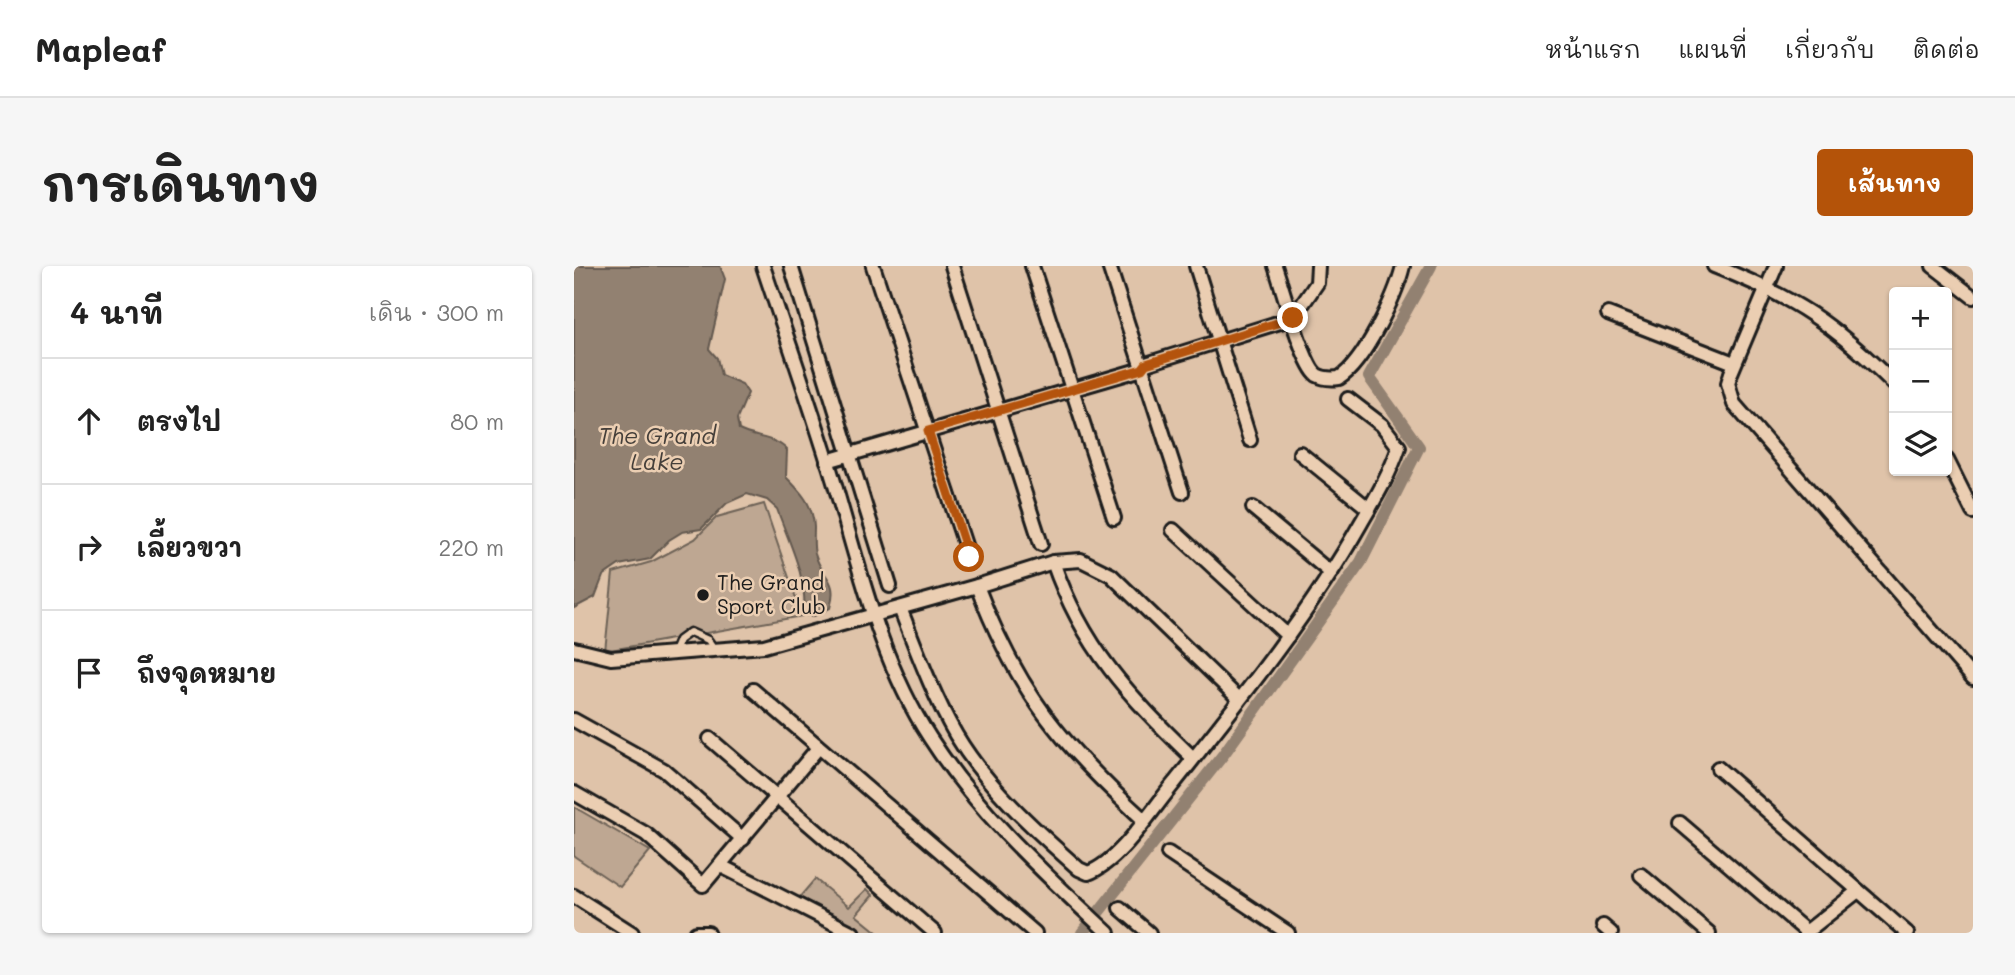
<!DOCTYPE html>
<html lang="th">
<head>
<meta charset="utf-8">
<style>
	body { margin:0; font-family:Mali,"Playpen Sans Thai",sans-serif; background:#f6f6f6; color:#222 }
	.controls { position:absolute; right:21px; top:21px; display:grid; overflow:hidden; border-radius:7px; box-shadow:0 2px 5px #0004 }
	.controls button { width:63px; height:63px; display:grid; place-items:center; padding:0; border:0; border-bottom:2px solid #e0e0e0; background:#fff; color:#222; font:35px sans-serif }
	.stop { position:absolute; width:21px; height:21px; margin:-16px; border:5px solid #b45309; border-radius:50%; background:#fff }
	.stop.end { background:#b45309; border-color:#fff; box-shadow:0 2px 7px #0008 }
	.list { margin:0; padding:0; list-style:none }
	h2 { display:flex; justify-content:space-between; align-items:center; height:91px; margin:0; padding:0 28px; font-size:30px }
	h2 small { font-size:23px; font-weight:400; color:#767676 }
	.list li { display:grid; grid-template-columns:46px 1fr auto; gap:21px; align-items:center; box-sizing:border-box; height:126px; padding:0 28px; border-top:2px solid #e0e0e0 }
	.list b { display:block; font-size:26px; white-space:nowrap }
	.list em { font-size:23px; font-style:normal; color:#767676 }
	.icon { flex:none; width:38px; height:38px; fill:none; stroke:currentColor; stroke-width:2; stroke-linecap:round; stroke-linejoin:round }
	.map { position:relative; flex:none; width:1399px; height:667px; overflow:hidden; border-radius:7px }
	header { display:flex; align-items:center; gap:42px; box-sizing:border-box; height:98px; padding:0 35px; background:#fff; border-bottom:2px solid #e0e0e0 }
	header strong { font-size:33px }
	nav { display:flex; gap:38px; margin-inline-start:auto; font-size:24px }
	.intro { display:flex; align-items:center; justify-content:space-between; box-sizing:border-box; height:168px; padding:0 42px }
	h1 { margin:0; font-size:49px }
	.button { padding:18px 32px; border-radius:7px; background:#b45309; color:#fff; font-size:24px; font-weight:700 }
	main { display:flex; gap:42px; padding:0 42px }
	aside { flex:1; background:#fff; border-radius:7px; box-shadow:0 2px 5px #0004 }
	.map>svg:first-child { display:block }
	.green { fill:#bea792; stroke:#6d6257; stroke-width:2 }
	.water { fill:#928171; stroke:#63594f; stroke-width:2 }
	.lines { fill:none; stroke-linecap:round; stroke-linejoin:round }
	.canal { stroke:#928171; stroke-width:12 }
	.service-casing { stroke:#1c1c1c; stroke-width:11 }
	.minor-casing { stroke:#1c1c1c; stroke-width:18 }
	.service { stroke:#ebceb2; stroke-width:6 }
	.minor { stroke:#ebceb2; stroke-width:12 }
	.route { stroke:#b45309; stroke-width:9 }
	.poi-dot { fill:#1c1c1c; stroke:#ebceb2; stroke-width:2.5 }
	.labels { text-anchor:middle; stroke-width:5; stroke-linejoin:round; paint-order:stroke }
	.poi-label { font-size:21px; fill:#1c1c1c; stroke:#ebceb2; text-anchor:start }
	.water-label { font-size:23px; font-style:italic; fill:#453f3a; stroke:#ebceb2 }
</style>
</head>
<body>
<header>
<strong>Mapleaf</strong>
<nav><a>หน้าแรก</a><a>แผนที่</a><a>เกี่ยวกับ</a><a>ติดต่อ</a></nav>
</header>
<div class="intro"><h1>การเดินทาง</h1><a class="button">เส้นทาง</a></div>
<main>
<aside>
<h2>4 นาที<small>เดิน · 300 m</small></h2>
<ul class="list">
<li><svg class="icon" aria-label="ahead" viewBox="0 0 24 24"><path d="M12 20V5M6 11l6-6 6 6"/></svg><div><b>ตรงไป</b></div><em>80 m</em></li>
<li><svg class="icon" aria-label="right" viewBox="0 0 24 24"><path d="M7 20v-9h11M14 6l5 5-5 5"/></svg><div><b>เลี้ยวขวา</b></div><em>220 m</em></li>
<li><svg class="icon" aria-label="arrive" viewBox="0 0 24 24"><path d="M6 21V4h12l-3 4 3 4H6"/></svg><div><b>ถึงจุดหมาย</b></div></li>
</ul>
</aside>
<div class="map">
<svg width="1399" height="667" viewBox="0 0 1399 667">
	<rect width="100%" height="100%" fill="#dfc3a9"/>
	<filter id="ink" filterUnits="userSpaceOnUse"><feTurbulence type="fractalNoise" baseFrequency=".0143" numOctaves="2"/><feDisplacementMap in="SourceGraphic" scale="14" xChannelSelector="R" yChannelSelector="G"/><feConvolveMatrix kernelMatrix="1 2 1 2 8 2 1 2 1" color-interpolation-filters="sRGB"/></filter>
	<g filter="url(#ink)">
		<!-- green -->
		<g class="green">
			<polygon points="190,238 228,350 31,385 39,307 77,296 121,273 143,251"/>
			<polygon points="0,541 76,585 46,621 0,590"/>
			<polygon points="241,613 275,641 293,623 299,629 282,649 304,667 286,667 224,633"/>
		</g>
		<!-- water -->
		<path class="water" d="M 0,0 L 146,0 L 151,13 L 135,83 L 143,92 L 147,109 L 168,118 L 174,127 L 163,153 L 165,164 C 180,172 202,171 213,184 L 212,211 C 227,226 239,238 240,261 C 240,269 239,280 241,288 C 248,313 265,312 256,342 L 240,350 L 230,349 C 234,313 215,276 203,243 L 193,234 L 173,228 L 153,237 L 127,263 L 108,266 L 95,274 L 76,293 L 45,299 L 29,310 L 21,331 L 0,342 Z"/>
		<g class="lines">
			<!-- canal -->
			<polyline class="canal" points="508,667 649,489 787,296 845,181 795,111 857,0"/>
			<defs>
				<polyline id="service" points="100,386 105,374 116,366 134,374 141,384"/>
				<g id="minor">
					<path d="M 189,0 C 213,72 238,143 260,216 C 286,303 306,395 356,472 C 405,548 469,606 534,667"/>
					<polyline points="217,0 316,320"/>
					<polyline points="299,0 395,291"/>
					<polyline points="378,0 467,278"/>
					<polyline points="458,0 540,252"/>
					<polyline points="535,0 608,226"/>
					<polyline points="622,0 676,174"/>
					<path d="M 701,0 C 708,20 729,99 743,109 C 750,113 757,113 765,112 C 790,97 822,29 829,0"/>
					<path d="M 1140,0 C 1220,31 1260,58 1320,118"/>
					<polyline points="1202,0 1157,107 1154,117 1160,138 1399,412"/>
					<polyline points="1359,0 1399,31"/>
					<polyline points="1034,48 1160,97"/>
					<polyline points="726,187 795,243"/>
					<polyline points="1373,194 1399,246"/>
					<polyline points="253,195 568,103 572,98 719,52 743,17 744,0"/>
					<polyline points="679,242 757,307"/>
					<polyline points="599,264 714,370"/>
					<path d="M 479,296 C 509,382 555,430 619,492"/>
					<path d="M 403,320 C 444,427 487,478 570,554"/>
					<path d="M 326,342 C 343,385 359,429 382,469 C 413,521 460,563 505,603 L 514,607 C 546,596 579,542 601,516 C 667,433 735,349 787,257 C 801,233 816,208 825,181 L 808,159 L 774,133"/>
					<polyline points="0,383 37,392 190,380 403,320 479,296 507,294 537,309 664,432"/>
					<polyline points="179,424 461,667"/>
					<polyline points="0,454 90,504 169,573"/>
					<polyline points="136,473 361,667"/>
					<polyline points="1144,502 1333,667"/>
					<polyline points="0,527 72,568 129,619 244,482"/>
					<polyline points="1106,557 1234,667"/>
					<polyline points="594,587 714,667"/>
					<polyline points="147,600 279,667"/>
					<polyline points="1067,609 1135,667"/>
					<polyline points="0,630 58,667"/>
					<polyline points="546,642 575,667"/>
					<polyline points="1029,660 1037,667"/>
					<polyline points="122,667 134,667"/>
					<polyline points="1231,667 1284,625"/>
				</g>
			</defs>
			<!-- service casing -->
			<use href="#service" class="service-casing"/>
			<!-- minor casing -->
			<use href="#minor" class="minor-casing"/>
			<!-- service -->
			<use href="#service" class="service"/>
			<!-- minor -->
			<use href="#minor" class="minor"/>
		</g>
	</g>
	<g class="lines" filter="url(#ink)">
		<!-- route -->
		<polyline class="route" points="395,291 354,165 568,103 572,98 719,52"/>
	</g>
	<!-- markers -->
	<circle class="poi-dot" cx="129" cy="329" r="7"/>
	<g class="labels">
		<!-- poi labels -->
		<g class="poi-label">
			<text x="143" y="324">The Grand<tspan x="143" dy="24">Sport Club</tspan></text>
		</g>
		<!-- water labels -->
		<g class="water-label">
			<text x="83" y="178">The Grand<tspan x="83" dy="26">Lake</tspan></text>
		</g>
	</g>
</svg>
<div class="controls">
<button>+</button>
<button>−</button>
<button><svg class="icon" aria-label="layers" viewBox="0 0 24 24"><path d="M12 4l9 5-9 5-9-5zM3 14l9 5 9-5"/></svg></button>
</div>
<div class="stop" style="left:395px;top:291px"></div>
<div class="stop end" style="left:719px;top:52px"></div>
</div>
</main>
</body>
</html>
